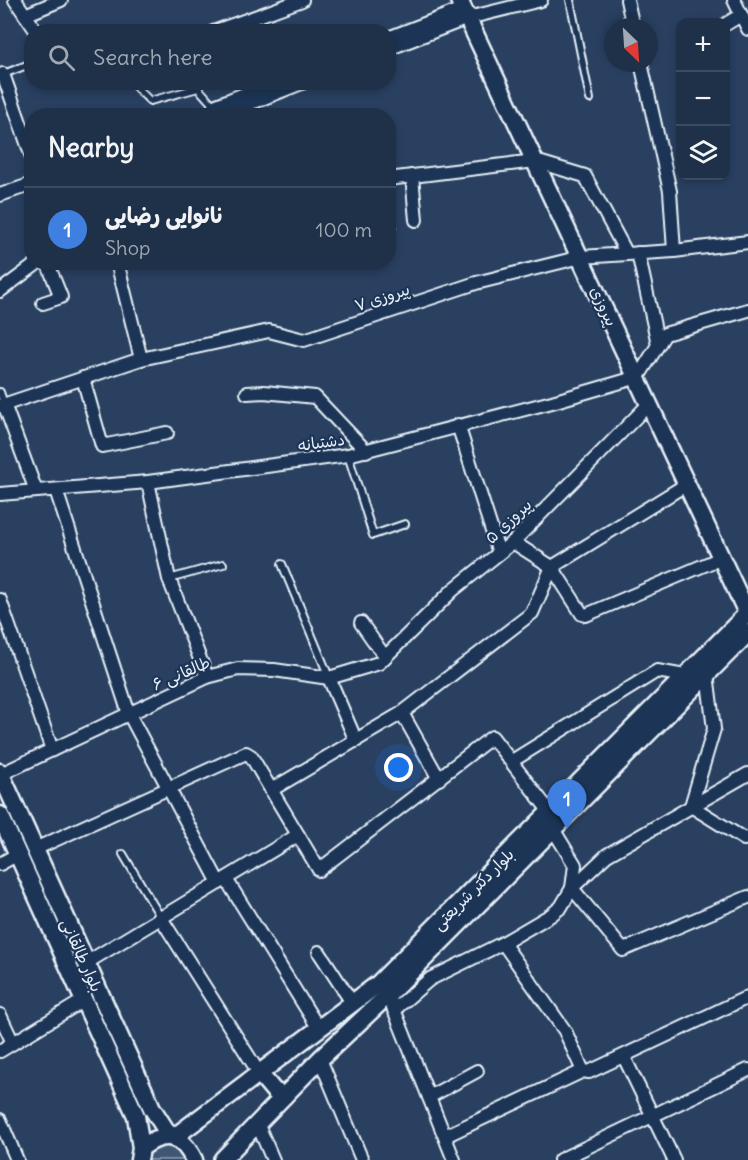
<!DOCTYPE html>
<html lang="en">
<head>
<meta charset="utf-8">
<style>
	body { margin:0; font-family:Delius,"Playpen Sans Arabic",sans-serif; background:#273850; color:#f1f3f6 }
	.controls { position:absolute; right:18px; top:18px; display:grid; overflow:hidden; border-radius:12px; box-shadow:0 3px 9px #0003 }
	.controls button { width:54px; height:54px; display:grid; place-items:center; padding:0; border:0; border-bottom:2px solid #3c4b61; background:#1f3049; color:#f1f3f6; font:30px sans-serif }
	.compass { position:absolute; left:604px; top:18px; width:54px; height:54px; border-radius:50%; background:#1f3049; box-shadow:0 3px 9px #0003; rotate:155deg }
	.you { position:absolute; left:399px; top:768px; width:21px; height:21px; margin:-15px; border:4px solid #fff; border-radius:50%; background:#1a73e8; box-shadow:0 0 0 9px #1a73e833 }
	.badge { display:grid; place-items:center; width:39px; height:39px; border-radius:50%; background:#95b2f1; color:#fff; font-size:20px; font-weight:700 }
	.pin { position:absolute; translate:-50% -50px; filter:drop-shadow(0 2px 3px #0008) }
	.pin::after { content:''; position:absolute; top:32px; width:21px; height:18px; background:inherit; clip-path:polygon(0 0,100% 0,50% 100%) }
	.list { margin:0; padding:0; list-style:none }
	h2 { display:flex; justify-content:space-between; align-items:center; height:78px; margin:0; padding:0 24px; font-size:26px }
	h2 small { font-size:20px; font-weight:400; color:#a1a9b4 }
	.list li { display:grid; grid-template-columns:39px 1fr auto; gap:18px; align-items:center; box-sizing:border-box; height:84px; padding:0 24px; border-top:2px solid #3c4b61 }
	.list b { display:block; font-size:22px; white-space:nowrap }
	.list p { margin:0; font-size:20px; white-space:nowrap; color:#a1a9b4 }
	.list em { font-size:20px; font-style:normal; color:#a1a9b4 }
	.icon { flex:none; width:33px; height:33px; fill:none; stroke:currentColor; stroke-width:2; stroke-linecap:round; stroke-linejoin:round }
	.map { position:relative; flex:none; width:748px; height:1160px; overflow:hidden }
	.search { position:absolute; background:#1f3049; box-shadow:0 3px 9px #0003; left:24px; top:24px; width:372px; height:66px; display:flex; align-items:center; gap:15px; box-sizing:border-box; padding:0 21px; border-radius:24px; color:#a1a9b4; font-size:22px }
	.panel { position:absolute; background:#1f3049; box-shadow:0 3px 9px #0003; left:24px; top:108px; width:372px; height:162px; border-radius:24px }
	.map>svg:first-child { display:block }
	.grass { fill:url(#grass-tufts); stroke:#94a4b6; stroke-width:1.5 }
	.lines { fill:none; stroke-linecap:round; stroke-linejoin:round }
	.lane-casing { stroke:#e8f1f8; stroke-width:10 }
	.street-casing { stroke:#e8f1f8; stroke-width:16 }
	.secondary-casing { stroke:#e8f1f8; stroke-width:21 }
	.lane { stroke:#1d3557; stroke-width:6 }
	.street { stroke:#1d3557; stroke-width:12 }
	.secondary { stroke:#1d3557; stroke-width:16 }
	.labels { text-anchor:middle; stroke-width:4.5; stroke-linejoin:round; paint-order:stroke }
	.street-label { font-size:16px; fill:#e8f1f8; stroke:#1d3557 }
</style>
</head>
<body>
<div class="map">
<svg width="748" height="1160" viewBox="0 0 748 1160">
	<defs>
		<pattern id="grass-tufts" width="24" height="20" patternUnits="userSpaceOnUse" patternTransform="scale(1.5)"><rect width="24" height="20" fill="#415774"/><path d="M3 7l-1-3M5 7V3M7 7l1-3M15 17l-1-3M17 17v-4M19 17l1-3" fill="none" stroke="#5c7089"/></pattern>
	</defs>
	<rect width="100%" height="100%" fill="#294061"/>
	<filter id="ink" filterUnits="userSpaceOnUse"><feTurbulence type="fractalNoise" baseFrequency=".0167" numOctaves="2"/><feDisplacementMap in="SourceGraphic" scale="12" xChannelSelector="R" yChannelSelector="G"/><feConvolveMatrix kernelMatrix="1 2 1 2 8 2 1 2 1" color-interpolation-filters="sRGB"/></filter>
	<g filter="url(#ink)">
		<!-- grass -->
		<path class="grass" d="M 167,1144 L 176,1149 L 184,1160 L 148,1160 C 150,1149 156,1146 167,1144 Z"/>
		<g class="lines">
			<defs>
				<g id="lane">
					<polyline points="570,0 590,99"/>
					<polyline points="1,75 32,63"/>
					<polyline points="131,82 150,101 198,88 215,107"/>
					<polyline points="0,392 4,404"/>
					<polyline points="348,455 373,535 405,524"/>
					<polyline points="282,564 329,677"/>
					<polyline points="169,579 223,564"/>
					<polyline points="123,854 161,918"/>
				</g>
				<g id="street">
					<polyline points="15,0 37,32"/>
					<polyline points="627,0 633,27"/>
					<polyline points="734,0 748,29"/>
					<polyline points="25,15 61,0"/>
					<polyline points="726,24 741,15"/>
					<polyline points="213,32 302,0"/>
					<polyline points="388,38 463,9"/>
					<polyline points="388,49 468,18 541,0"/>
					<polyline points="641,63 670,191 674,251"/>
					<polyline points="3,74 32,157"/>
					<polyline points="214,106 275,82"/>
					<polyline points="219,116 304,82"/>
					<polyline points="412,176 416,220"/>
					<polyline points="388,179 535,161 585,176 627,254"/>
					<polyline points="0,195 32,184"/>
					<polyline points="388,221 389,226"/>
					<polyline points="638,253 658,344"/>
					<polyline points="117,262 141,359"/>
					<polyline points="0,291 39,262"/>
					<polyline points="43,303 61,297 47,262"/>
					<polyline points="83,378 102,446 167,433"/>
					<polyline points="247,393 264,392 315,397 366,451"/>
					<polyline points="4,404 36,491"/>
					<polyline points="0,406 141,359 269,331 304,340 476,283 581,257 674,251 748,242"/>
					<polyline points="458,425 499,553"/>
					<polyline points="148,482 169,579 207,677"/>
					<polyline points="56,490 129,714 219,883"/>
					<polyline points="0,494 148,482 348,455 552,402 638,377 665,334 748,310"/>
					<polyline points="513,542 552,567 582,614 586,615 721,558"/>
					<polyline points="0,600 52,750"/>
					<polyline points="361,623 385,657"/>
					<polyline points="329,678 356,741"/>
					<polyline points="402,713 439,779"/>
					<polyline points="512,761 657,671 685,676"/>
					<polyline points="1,774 207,677 238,669 274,670 329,678 379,663 453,590 513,542 650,403"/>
					<polyline points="271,790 402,713 532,613 552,567 687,484"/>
					<polyline points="691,806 714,729 707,674"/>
					<polyline points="691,806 744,839 748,838"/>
					<polyline points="553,829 575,865 572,888"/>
					<polyline points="35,849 246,753 251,756 319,870 492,737 550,812"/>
					<polyline points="0,864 18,854"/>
					<polyline points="226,879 319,1029"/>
					<polyline points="572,888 623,950 748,897"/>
					<polyline points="161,918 259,1073"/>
					<polyline points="503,943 565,1031 583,1071"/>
					<polyline points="319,952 353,1004"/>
					<polyline points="86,963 298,835"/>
					<polyline points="391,1002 454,1160"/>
					<polyline points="394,1010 430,979 503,943 551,915 561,907 572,888 607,855 748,774"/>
					<polyline points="0,1015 13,1043"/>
					<polyline points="0,1051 84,1000"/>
					<polyline points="624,1057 674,1160"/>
					<polyline points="320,1059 362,1160"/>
					<polyline points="429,1097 477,1071"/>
					<polyline points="0,1120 17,1160"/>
					<polyline points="257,1123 273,1160"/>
					<polyline points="445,1136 583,1071 589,1072 748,997"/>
					<polyline points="560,1160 748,1070"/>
				</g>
				<g id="secondary">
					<polyline points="459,0 748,615"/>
					<polyline points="0,772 152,1108 169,1135"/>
					<polyline points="0,815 136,1116 141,1148"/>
					<polyline points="259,1073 274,1091 284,1096"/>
					<polyline points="173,1138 378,984 748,613"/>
					<path d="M 139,1160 L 141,1148 C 164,1131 181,1133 194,1160"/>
					<polyline points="222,1160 320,1059 388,995 748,633"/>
				</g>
			</defs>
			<!-- lane casing -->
			<use href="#lane" class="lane-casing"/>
			<!-- street casing -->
			<use href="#street" class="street-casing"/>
			<!-- secondary casing -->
			<use href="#secondary" class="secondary-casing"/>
			<!-- lane -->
			<use href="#lane" class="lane"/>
			<!-- street -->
			<use href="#street" class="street"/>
			<!-- secondary -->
			<use href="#secondary" class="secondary"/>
		</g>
	</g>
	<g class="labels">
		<!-- street labels -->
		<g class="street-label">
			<text transform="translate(382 297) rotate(-18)" y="6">پیروزی ۷</text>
			<text transform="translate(604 306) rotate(65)" y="6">پیروزی</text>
			<text transform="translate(321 442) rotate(-8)" y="6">دشتیانه</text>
			<text transform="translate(508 521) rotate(-43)" y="6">پیروزی ۵</text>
			<text transform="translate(181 673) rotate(-23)" y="6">طالقانی ۶</text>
			<text transform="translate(473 889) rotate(-45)" y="6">بلوار دکتر شریعتی</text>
			<text transform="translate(82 955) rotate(66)" y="6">بلوار طالقانی</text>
		</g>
	</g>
</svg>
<div class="controls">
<button>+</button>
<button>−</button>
<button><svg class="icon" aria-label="layers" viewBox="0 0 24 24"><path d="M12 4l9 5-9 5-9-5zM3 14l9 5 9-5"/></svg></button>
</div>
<svg class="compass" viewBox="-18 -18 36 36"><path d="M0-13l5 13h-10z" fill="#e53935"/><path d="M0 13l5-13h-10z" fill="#a1a9b4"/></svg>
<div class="you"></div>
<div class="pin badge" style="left:567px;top:829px;background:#3f7fe0">1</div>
<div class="search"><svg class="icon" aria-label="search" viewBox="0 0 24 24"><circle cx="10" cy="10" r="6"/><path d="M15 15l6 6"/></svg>Search here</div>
<section class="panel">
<h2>Nearby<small></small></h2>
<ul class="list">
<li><span class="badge" style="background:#3f7fe0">1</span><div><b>نانوایی رضایی</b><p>Shop</p></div><em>100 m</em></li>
</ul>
</section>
</div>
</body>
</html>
